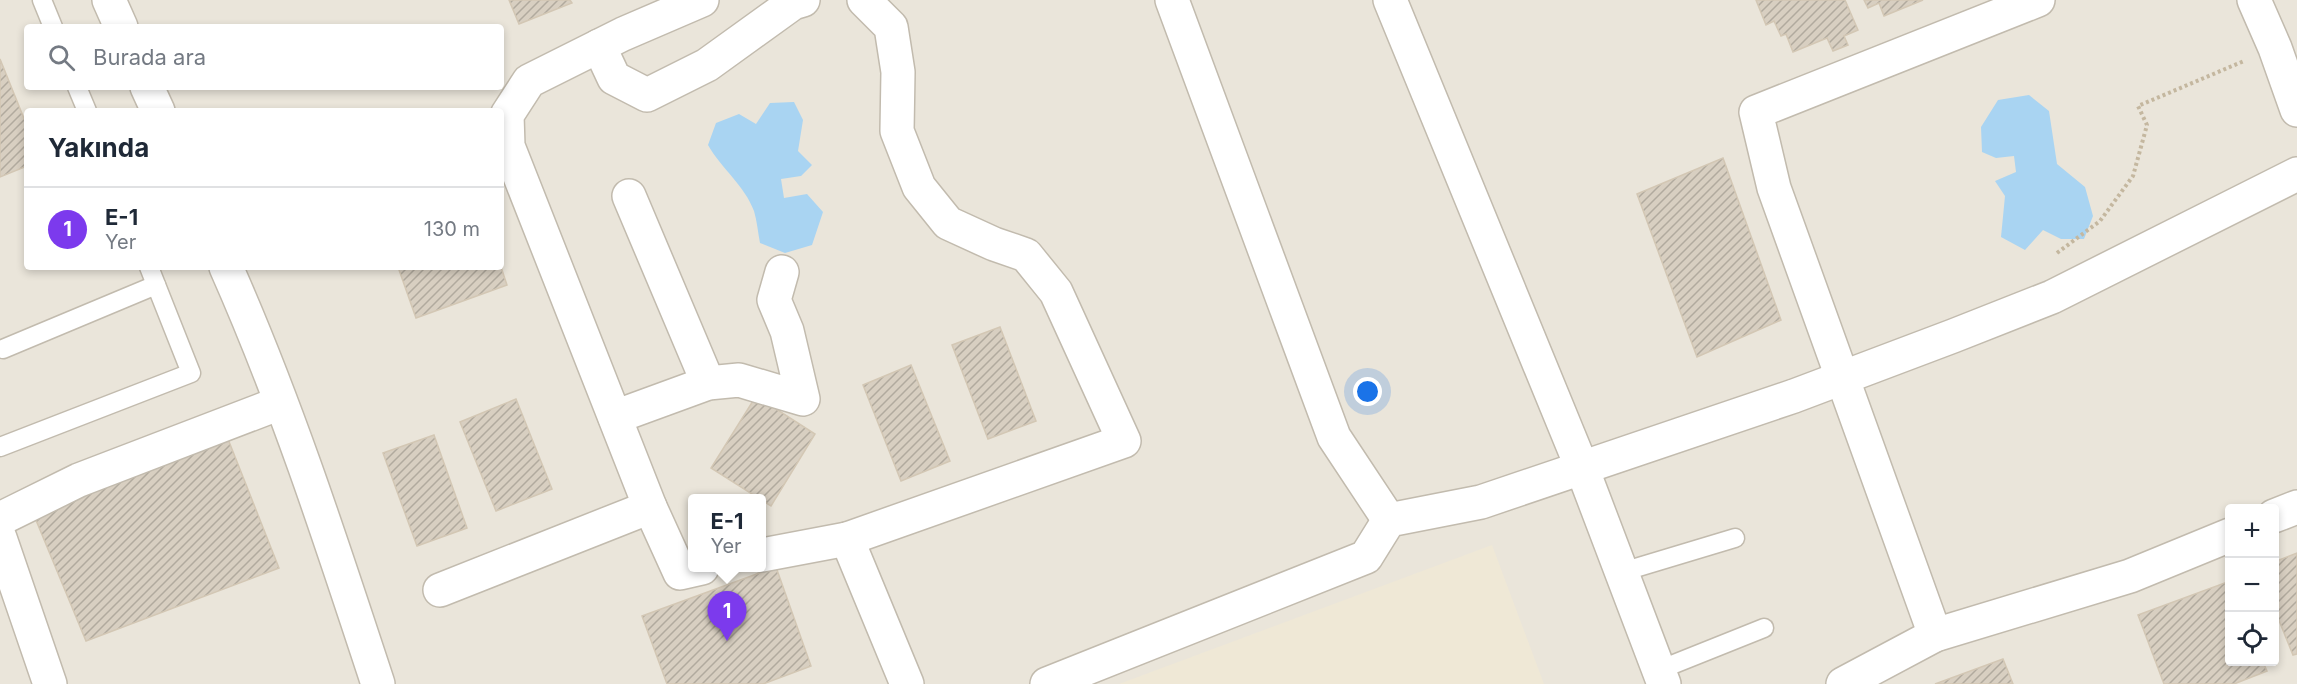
<!DOCTYPE html>
<html lang="tr">
<head>
<meta charset="utf-8">
<style>
	body { margin:0; font-family:Inter,sans-serif; background:#f2f2f3; color:#1f2937 }
	.controls { position:absolute; right:18px; bottom:18px; display:grid; overflow:hidden; border-radius:6px; box-shadow:0 3px 9px #0003 }
	.controls button { width:54px; height:54px; display:grid; place-items:center; padding:0; border:0; border-bottom:2px solid #e0e1e3; background:#fff; color:#1f2937; font:30px sans-serif }
	.you { position:absolute; left:1368px; top:392px; width:21px; height:21px; margin:-15px; border:4px solid #fff; border-radius:50%; background:#1a73e8; box-shadow:0 0 0 9px #1a73e833 }
	.badge { display:grid; place-items:center; width:39px; height:39px; border-radius:50%; background:#7c3aed; color:#fff; font-size:20px; font-weight:700 }
	.pin { position:absolute; translate:-50% -50px; filter:drop-shadow(0 2px 3px #0008) }
	.pin::after { content:''; position:absolute; top:32px; width:21px; height:18px; background:inherit; clip-path:polygon(0 0,100% 0,50% 100%) }
	.popup { position:absolute; left:688px; top:494px; width:78px; height:78px; box-sizing:border-box; display:grid; place-content:center; border-radius:6px; background:#fff; filter:drop-shadow(0 2px 4px #0005); font-size:20px; white-space:nowrap; color:#747a83 }
	.popup b { font-size:22px; color:#1f2937 }
	.popup::after { content:''; position:absolute; left:50%; top:100%; margin-left:-12px; border:12px solid transparent; border-top-color:#fff }
	.list { margin:0; padding:0; list-style:none }
	h2 { display:flex; justify-content:space-between; align-items:center; height:78px; margin:0; padding:0 24px; font-size:26px }
	h2 small { font-size:20px; font-weight:400; color:#747a83 }
	.list li { display:grid; grid-template-columns:39px 1fr auto; gap:18px; align-items:center; box-sizing:border-box; height:84px; padding:0 24px; border-top:2px solid #e0e1e3 }
	.list b { display:block; font-size:22px; white-space:nowrap }
	.list p { margin:0; font-size:20px; white-space:nowrap; color:#747a83 }
	.list em { font-size:20px; font-style:normal; color:#747a83 }
	.icon { flex:none; width:33px; height:33px; fill:none; stroke:currentColor; stroke-width:2; stroke-linecap:round; stroke-linejoin:round }
	.map { position:relative; flex:none; width:2297px; height:684px; overflow:hidden }
	.search { position:absolute; background:#fff; box-shadow:0 3px 9px #0003; left:24px; top:24px; width:480px; height:66px; display:flex; align-items:center; gap:15px; box-sizing:border-box; padding:0 21px; border-radius:6px; color:#747a83; font-size:22px }
	.panel { position:absolute; background:#fff; box-shadow:0 3px 9px #0003; left:24px; top:108px; width:480px; height:162px; border-radius:6px }
	.map>svg:first-child { display:block }
	.residential { fill:#eae5da; fill-rule:evenodd }
	.education { fill:#efe8d6 }
	.water { fill:#a9d4f2 }
	.building { fill:url(#building-hatch); stroke:#d3c7b4; stroke-width:1.5 }
	.lines { fill:none; stroke-linecap:round; stroke-linejoin:round }
	.service-casing { stroke:#c2bbae; stroke-width:21 }
	.minor-casing { stroke:#c2bbae; stroke-width:36 }
	.path { stroke:#c4b79f; stroke-width:4; stroke-dasharray:3 3; stroke-linecap:butt }
	.service { stroke:#fff; stroke-width:18 }
	.minor { stroke:#fff; stroke-width:33 }
</style>
</head>
<body>
<div class="map">
<svg width="2297" height="684" viewBox="0 0 2297 684">
	<defs>
		<pattern id="building-hatch" width="6" height="6" patternUnits="userSpaceOnUse" patternTransform="scale(1.5)"><rect width="6" height="6" fill="#d8cfc1"/><path d="M-1 1l2-2M0 6l6-6M5 7l2-2" fill="none" stroke="#b1aa9e"/></pattern>
	</defs>
	<rect width="100%" height="100%" fill="#f6f3ec"/>
	<!-- residential -->
	<path class="residential" d="M 0,0 L 2297,0 L 2297,684 L 0,684 ZM 27,27 L 501,27 L 501,87 L 27,87 ZM 27,111 L 501,111 L 501,267 L 27,267 ZM 692,498 L 762,498 L 762,568 L 692,568 ZM 2230,508 L 2274,508 L 2274,662 L 2230,662 Z"/>
	<!-- education -->
	<polygon class="education" points="1492,545 1544,684 1119,684"/>
	<!-- water -->
	<g class="water">
		<polygon points="2029,95 2049,111 2057,164 2085,187 2093,216 2084,239 2061,239 2043,230 2025,250 2001,237 2005,196 1995,181 2016,172 2014,156 1996,158 1982,152 1981,127 1998,100"/>
		<path d="M 794,102 L 803,120 L 798,151 L 812,165 L 801,176 L 781,179 L 784,198 L 807,194 L 823,212 L 812,245 L 785,253 L 760,243 C 758,233 757,221 754,211 C 745,186 721,168 708,145 L 716,123 L 739,114 L 756,124 L 770,103 Z"/>
	</g>
	<!-- building -->
	<g class="building">
		<polygon points="509,0 570,0 572,3 519,24"/>
		<polygon points="1756,0 1845,0 1858,30 1844,36 1848,45 1833,51 1827,38 1793,52 1786,34 1781,36 1774,21 1766,25"/>
		<polygon points="1864,0 1923,0 1884,16 1879,3 1868,8"/>
		<polygon points="0,59 27,126 27,166 0,177"/>
		<polygon points="1723,158 1781,320 1697,357 1637,194"/>
		<polygon points="398,267 501,267 507,285 416,318"/>
		<polygon points="1000,327 1036,421 988,439 952,345"/>
		<polygon points="911,365 950,461 901,481 863,385"/>
		<polygon points="756,396 815,434 771,506 711,468"/>
		<polygon points="516,399 552,489 496,511 460,422"/>
		<polygon points="226,434 279,568 86,641 33,513"/>
		<polygon points="434,435 467,528 417,546 383,453"/>
		<polygon points="2297,553 2297,654 2293,655 2274,608 2274,562"/>
		<polygon points="776,567 811,666 763,684 667,684 642,616"/>
		<polygon points="2230,581 2230,662 2263,662 2267,671 2234,684 2164,684 2138,615"/>
		<polygon points="2003,659 2013,684 1935,684"/>
	</g>
	<g class="lines">
		<defs>
			<g id="service">
				<polyline points="42,0 53,27"/>
				<polyline points="77,87 87,111"/>
				<polyline points="3,349 156,285"/>
				<polyline points="0,447 191,373 149,267"/>
				<polyline points="1622,572 1735,538"/>
				<polyline points="1659,670 1764,628"/>
			</g>
			<g id="minor">
				<polyline points="109,0 121,27"/>
				<polyline points="702,0 623,34 529,81 507,115 508,146 650,507 680,573 702,568"/>
				<polyline points="864,0 891,27 898,72 897,131 919,187 948,223 994,244 1026,255 1056,292 1124,441 847,539 907,684"/>
				<polyline points="1172,0 1334,437 1389,520"/>
				<polyline points="1390,0 1582,468 1664,684"/>
				<polyline points="2254,0 2275,48 2297,110"/>
				<polyline points="599,46 614,78 647,95 707,65 793,3 803,0"/>
				<polyline points="147,87 158,111"/>
				<polyline points="629,196 708,383"/>
				<path d="M 226,267 C 286,402 332,544 378,684"/>
				<polyline points="615,417 708,383 739,380 803,399 787,331 774,300 782,272"/>
				<polyline points="2274,516 2297,507"/>
				<polyline points="0,519 79,480 280,403"/>
				<polyline points="0,538 50,684"/>
				<polyline points="762,555 847,539"/>
				<polyline points="440,590 650,507"/>
				<polyline points="1935,635 1774,188 1756,112 2038,0"/>
				<polyline points="1047,684 1366,557 1389,520 1481,502 1794,396 1953,336 2052,297 2297,174"/>
				<polyline points="1843,684 1935,635 2130,576 2230,535"/>
			</g>
		</defs>
		<!-- service casing -->
		<use href="#service" class="service-casing"/>
		<!-- minor casing -->
		<use href="#minor" class="minor-casing"/>
		<!-- path -->
		<polyline class="path" points="2057,253 2100,221 2133,176 2147,125 2138,106 2244,61"/>
		<!-- service -->
		<use href="#service" class="service"/>
		<!-- minor -->
		<use href="#minor" class="minor"/>
	</g>
</svg>
<div class="controls">
<button>+</button>
<button>−</button>
<button><svg class="icon" aria-label="locate" viewBox="0 0 24 24"><circle cx="12" cy="12" r="6"/><path d="M12 2v4M12 18v4M2 12h4M18 12h4"/></svg></button>
</div>
<div class="you"></div>
<div class="pin badge" style="left:727px;top:641px">1</div>
<div class="popup"><b>E-1</b>Yer</div>
<div class="search"><svg class="icon" aria-label="search" viewBox="0 0 24 24"><circle cx="10" cy="10" r="6"/><path d="M15 15l6 6"/></svg>Burada ara</div>
<section class="panel">
<h2>Yakında<small></small></h2>
<ul class="list">
<li><span class="badge">1</span><div><b>E-1</b><p>Yer</p></div><em>130 m</em></li>
</ul>
</section>
</div>
</body>
</html>
